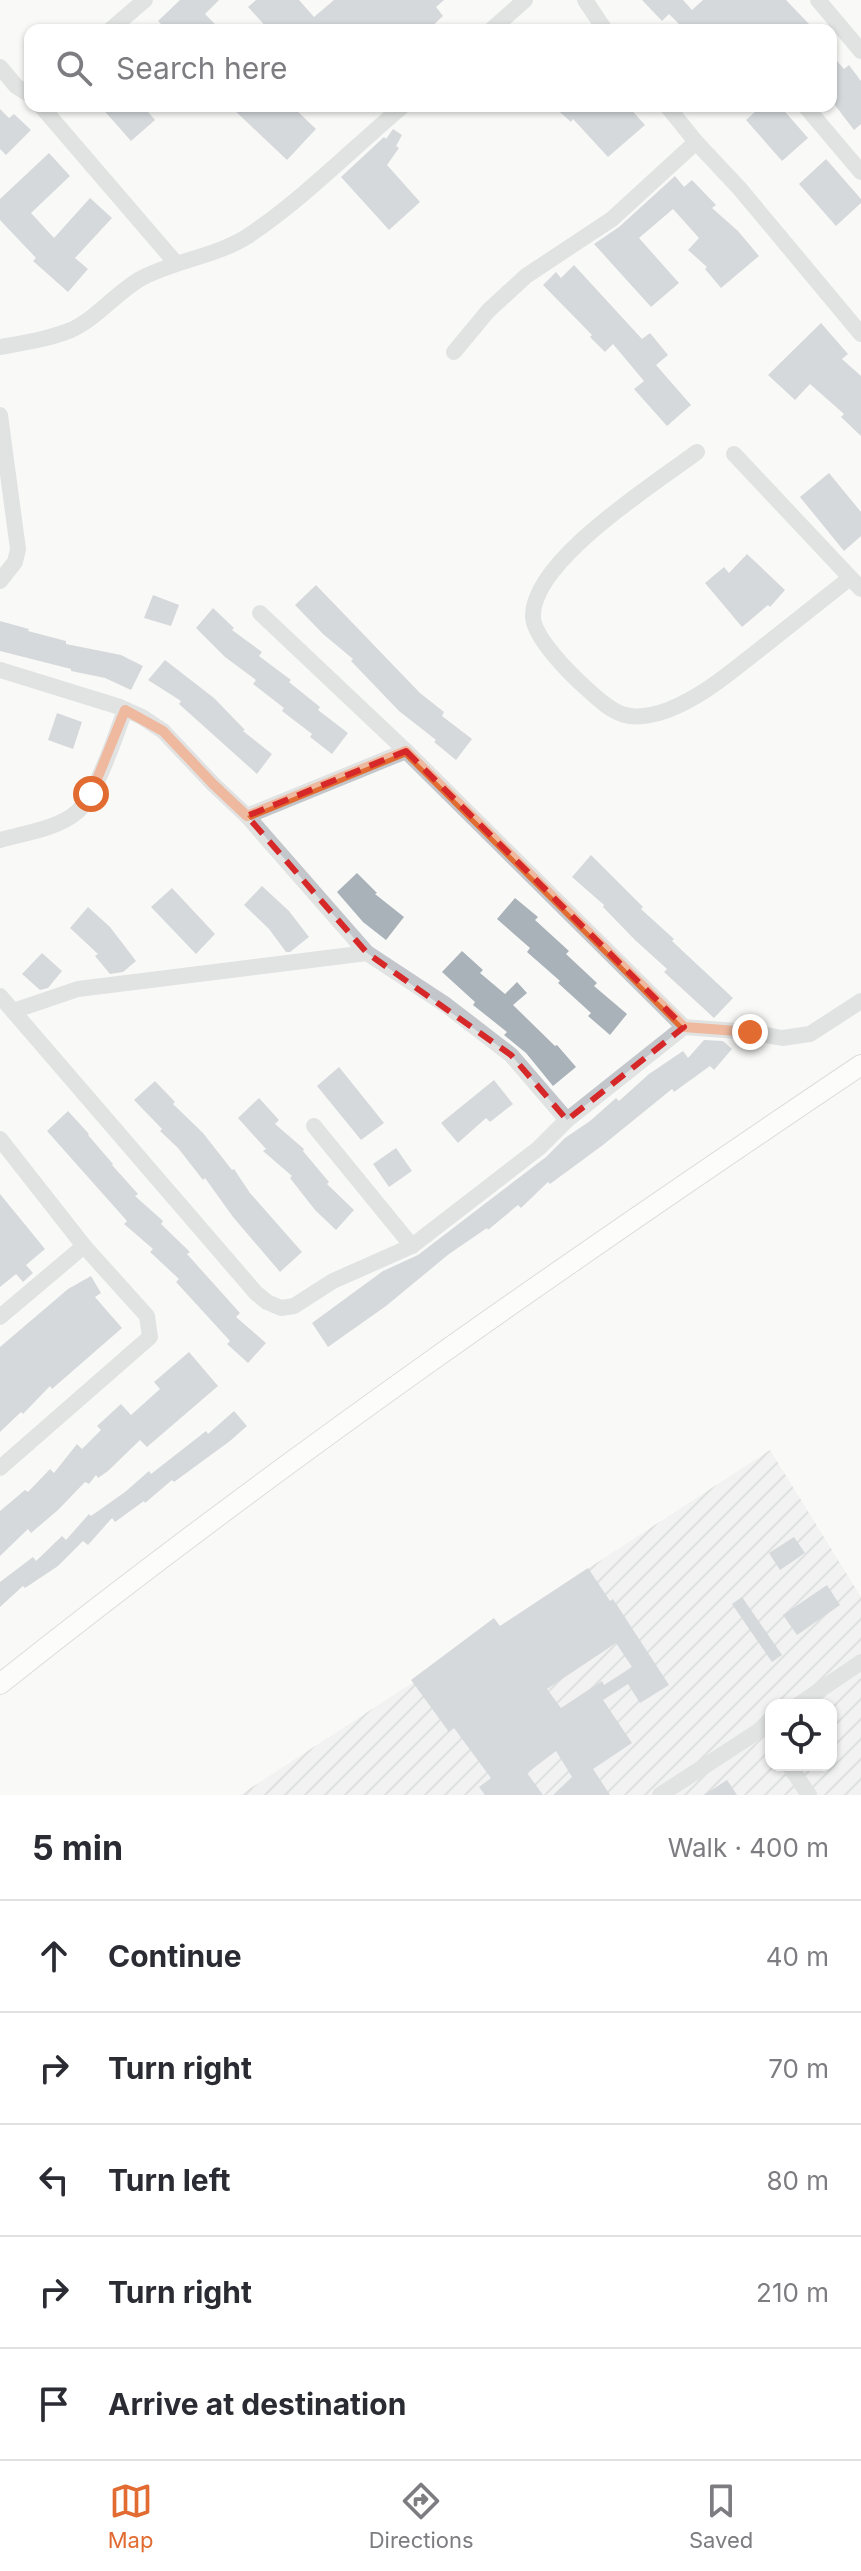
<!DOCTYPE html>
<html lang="en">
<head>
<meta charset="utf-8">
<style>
	body { margin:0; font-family:Inter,sans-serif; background:#f7f7f7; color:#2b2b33 }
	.controls { position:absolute; right:24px; bottom:24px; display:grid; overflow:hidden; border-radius:16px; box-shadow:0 2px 6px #0004 }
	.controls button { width:72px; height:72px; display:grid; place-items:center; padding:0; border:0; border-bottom:2px solid #e1e1e2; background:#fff; color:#2b2b33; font:40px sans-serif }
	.stop { position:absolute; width:24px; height:24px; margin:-18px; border:6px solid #e16b31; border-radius:50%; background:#fff }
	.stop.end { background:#e16b31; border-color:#fff; box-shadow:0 2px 8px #0008 }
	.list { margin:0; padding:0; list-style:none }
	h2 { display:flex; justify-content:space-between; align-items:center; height:104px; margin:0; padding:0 32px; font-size:34px }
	h2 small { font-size:26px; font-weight:400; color:#7c7c81 }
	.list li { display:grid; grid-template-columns:52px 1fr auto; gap:24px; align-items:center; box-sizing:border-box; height:112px; padding:0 32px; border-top:2px solid #e1e1e2 }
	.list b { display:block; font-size:30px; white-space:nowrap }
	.list em { font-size:26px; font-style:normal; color:#7c7c81 }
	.icon { flex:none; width:44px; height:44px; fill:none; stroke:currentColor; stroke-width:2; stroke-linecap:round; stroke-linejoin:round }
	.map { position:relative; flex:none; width:861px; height:1795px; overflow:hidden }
	.search { position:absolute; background:#fff; box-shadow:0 2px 6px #0004; left:24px; right:24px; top:24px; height:88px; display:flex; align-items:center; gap:20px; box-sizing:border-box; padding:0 28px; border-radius:16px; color:#7c7c81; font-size:30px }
	.sheet { height:664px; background:#fff }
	nav { display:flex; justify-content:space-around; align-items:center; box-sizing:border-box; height:112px; border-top:2px solid #e1e1e2; background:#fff; font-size:22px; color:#7c7c81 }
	nav a { display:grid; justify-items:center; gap:4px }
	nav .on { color:#e16b31 }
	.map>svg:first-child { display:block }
	.industrial { fill:url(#industrial-furrows); fill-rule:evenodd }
	.building { fill:#a9b1b9; fill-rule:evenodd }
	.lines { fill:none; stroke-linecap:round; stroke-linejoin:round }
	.major-casing { stroke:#b7bbbf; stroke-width:22 }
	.minor { stroke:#c3c7cb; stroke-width:16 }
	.major { stroke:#fff; stroke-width:20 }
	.route { stroke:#e16b31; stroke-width:10 }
	.marked { fill:none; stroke:#d62828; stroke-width:6; stroke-dasharray:16 10; stroke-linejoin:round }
</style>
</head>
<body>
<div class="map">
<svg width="861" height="1795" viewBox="0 0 861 1795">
	<defs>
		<pattern id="industrial-furrows" width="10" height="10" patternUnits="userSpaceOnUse" patternTransform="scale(2)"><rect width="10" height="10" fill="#e7e9e9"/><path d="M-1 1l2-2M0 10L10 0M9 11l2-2" fill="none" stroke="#bfc2c3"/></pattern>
	</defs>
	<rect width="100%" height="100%" fill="#f9faf8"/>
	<!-- industrial -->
	<path class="industrial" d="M 770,1450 L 861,1597 L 861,1795 L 240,1795 ZM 771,1705 L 831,1705 L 831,1765 L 771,1765 Z"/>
	<!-- building -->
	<g class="building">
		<polygon points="180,0 219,0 205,14 221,30 167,30 158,21"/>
		<polygon points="256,0 299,0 314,17 334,0 444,0 436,7 443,16 428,30 269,30 248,7"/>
		<polygon points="642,0 683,0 692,10 703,0 786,0 809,24 803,30 685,30 669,14 662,21"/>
		<polygon points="831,54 844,69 849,65 861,81 861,124 854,130 831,100"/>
		<polygon points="100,106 143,106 155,120 131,141"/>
		<polygon points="230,106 292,106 316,129 287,160"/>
		<polygon points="553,106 628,106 645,125 608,157 573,119 571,122"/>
		<polygon points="761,106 780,106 808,138 782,161 746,120"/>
		<polygon points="0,109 9,118 14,114 31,130 6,155 0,149"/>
		<polygon points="393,129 402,135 396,146 399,148 387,165 420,202 389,230 341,177 384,137 386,139"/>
		<polygon points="49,153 70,176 31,213 54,238 90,198 112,218 75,258 88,269 68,292 33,261 36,258 0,220 0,199"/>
		<polygon points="826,159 861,199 861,203 836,226 799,184"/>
		<polygon points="675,176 684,187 692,180 716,205 712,208 738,231 759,256 721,288 705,269 707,267 688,250 699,238 673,209 639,238 679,283 651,307 594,244 619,227"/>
		<polygon points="574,265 642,339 650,333 668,355 656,365 691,405 667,426 634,389 644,381 613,344 605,352 590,337 592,335 543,285 556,272 561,278"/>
		<polygon points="821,323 848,354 842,359 861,376 861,436 841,417 844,414 810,384 795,400 768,375"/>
		<polygon points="829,473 861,512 861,536 844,551 800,497"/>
		<polygon points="747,554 785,590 770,607 768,605 742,627 705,583 724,567 729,573"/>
		<polygon points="316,585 420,693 444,712 442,716 472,739 456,760 434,742 436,740 399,711 351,661 353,659 323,634 295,605"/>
		<polygon points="153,595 179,605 171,626 144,618"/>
		<polygon points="213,608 234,628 232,630 262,652 259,656 291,680 289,682 320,707 318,710 348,733 332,754 310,737 312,734 282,711 284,708 253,684 256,680 225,657 196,628"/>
		<polygon points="0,621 29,629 28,631 66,641 66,644 121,655 143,666 131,690 105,678 71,671 71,669 0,651"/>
		<polygon points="165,660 214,698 245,730 243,731 272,754 257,774 179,704 181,701 148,680"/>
		<polygon points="57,713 82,722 73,749 48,740"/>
		<polygon points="591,855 643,907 641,909 674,939 672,941 733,998 714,1018 664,972 667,969 635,940 603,907 604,905 572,877"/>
		<polygon points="357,873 377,893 375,894 404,917 386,940 363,922 337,892"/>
		<polygon points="262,886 289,911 309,937 290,952 286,952 269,929 244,905"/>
		<polygon points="172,888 215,934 196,954 151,907"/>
		<polygon points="515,898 538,917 535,920 569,951 566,954 597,983 594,986 627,1014 610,1035 588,1016 591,1013 558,983 560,981 527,952 530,948 497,919"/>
		<polygon points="88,907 110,927 136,961 123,972 110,974 95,956 98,954 70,928"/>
		<polygon points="462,951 483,970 480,973 505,994 517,982 527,993 513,1005 555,1046 557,1045 576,1067 553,1086 526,1053 504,1035 507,1032 473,1005 475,1002 442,972"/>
		<polygon points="42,953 62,971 48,988 40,990 22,974"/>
		<polygon points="704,1040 723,1041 732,1049 714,1070 710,1066 674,1092 672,1089 603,1145 550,1184 548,1182 521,1208 518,1205 488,1230 487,1228 449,1254 386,1306 328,1347 312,1323 383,1271 418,1255 546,1157 565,1138 590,1121 616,1098 619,1101 649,1074 683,1051 688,1058"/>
		<polygon points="339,1067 384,1123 361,1140 317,1086"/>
		<polygon points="494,1080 513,1104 490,1122 486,1118 458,1143 441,1123"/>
		<polygon points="155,1081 175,1102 173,1104 203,1133 232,1170 234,1169 250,1193 302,1252 280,1272 233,1217 205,1178 203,1180 178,1148 160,1131 162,1129 134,1100"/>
		<polygon points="259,1098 279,1120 275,1124 304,1149 303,1151 329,1182 327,1184 354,1210 336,1230 315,1210 290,1178 292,1176 263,1151 266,1149 238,1118"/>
		<polygon points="68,1111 89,1134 88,1135 113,1164 112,1165 138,1194 135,1196 163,1221 161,1224 190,1252 187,1254 240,1313 236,1317 266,1343 248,1363 227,1344 230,1341 176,1282 179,1279 150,1252 153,1249 124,1224 127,1221 47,1131"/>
		<polygon points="396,1148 412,1171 389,1187 373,1164"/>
		<polygon points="0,1194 45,1249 26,1265 33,1273 23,1282 16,1274 0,1287"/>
		<polygon points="91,1276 101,1293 95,1297 122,1328 52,1389 50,1386 23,1414 21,1412 0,1432 0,1347 68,1289"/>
		<polygon points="189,1352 218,1386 147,1447 140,1440 108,1471 98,1478 96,1475 89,1484 85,1482 58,1510 31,1533 28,1529 0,1556 0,1511 25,1490 28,1492 50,1469 54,1473 77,1444 82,1449 101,1430 97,1426 121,1404 131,1415 160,1389 154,1382"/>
		<polygon points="234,1411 247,1426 230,1441 174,1482 172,1480 145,1503 144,1501 115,1522 112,1518 88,1545 83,1541 58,1566 25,1588 23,1586 0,1607 0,1582 33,1557 36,1561 62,1536 66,1540 89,1514 91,1516 125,1492 149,1471 151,1474 206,1431 208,1434"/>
		<polygon points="794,1537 805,1553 780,1570 769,1553"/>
		<path d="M 588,1568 L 610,1601 L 613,1599 L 669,1685 L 640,1703 L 628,1684 L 603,1700 L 632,1743 L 593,1769 L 610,1795 L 553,1795 L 572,1777 L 556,1751 L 527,1773 L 543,1795 L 485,1795 L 479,1787 L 491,1778 L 454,1728 L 449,1732 L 411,1680 L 494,1618 L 500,1626 ZM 616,1643 L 632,1667 L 604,1685 L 602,1681 L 561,1708 L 547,1689 Z"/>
		<polygon points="827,1585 840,1605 797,1635 783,1615"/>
		<polygon points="742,1597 782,1655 772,1662 732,1604"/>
		<polygon points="727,1780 737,1795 704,1795"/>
	</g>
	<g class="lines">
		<defs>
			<path id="major" d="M 0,1684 C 276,1464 568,1262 861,1065"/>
		</defs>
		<!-- major casing -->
		<use href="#major" class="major-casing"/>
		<!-- minor -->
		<g class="minor">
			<polyline points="585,0 605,30"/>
			<polyline points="818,0 861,51"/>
			<polyline points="110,30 145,0"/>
			<polyline points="491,30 525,0"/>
			<polyline points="0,67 16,86 30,95"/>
			<polyline points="41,106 175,262"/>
			<polyline points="667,106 696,142 740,189 861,334"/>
			<polyline points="805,106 861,172"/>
			<path d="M 0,347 C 23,343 49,339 71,330 C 97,318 116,293 140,279 C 175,260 215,257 248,236 C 303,199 352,149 403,106"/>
			<polyline points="454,352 488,311 526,276 612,219 696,142"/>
			<polyline points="0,415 18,549 15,562 0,581"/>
			<path d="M 697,452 C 656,483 531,561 533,617 C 534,638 571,675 587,689 C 615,715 629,724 668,710 C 702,697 731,672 759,650 C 789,626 820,602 850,578"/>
			<polyline points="734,454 861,589"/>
			<polyline points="260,613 406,751 684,1027"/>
			<polyline points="0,670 120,707 142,717 163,731 213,784 247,816 367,953"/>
			<polyline points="247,816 406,751"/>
			<path d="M 0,840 C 25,833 57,829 77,812 C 96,795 116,735 125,710"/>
			<polyline points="0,996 256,1293 267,1302 281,1308 294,1306 333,1281 412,1246 539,1148 567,1120 684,1027 750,1032 782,1038 810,1034 861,1001"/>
			<polyline points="13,1011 78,989 367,953 446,1005 511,1055 567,1120"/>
			<polyline points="314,1126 412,1246"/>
			<polyline points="0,1139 84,1246 147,1316 150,1337 0,1468"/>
			<polyline points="0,1317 84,1246"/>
			<polyline points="798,1705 861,1662"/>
			<polyline points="789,1765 809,1795"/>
			<polyline points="660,1795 771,1723"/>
		</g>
		<!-- major -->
		<use href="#major" class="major"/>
	</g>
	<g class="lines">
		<!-- route -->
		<polyline class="route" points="91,794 125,710 163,731 213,784 247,816 406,751 684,1027 750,1032"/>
	</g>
	<!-- marked area -->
	<path d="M0 0H861V1795H0ZM 406,751 L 684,1027 L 567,1120 L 511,1055 L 367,953 L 247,816 Z" fill="#f9faf8" fill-opacity=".55" fill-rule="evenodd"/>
	<path class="marked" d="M 406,751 L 684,1027 L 567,1120 L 511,1055 L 367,953 L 247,816 Z"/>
</svg>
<div class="controls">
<button><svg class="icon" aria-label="locate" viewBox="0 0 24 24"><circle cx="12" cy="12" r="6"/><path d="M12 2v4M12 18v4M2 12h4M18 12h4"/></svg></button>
</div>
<div class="stop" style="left:91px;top:794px"></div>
<div class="stop end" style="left:750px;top:1032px"></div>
<div class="search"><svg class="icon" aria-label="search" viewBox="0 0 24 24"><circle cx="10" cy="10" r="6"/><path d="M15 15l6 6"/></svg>Search here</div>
</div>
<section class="sheet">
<h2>5 min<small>Walk · 400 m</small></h2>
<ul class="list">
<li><svg class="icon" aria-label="ahead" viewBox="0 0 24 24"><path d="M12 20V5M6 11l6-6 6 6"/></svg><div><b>Continue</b></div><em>40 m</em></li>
<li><svg class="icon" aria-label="right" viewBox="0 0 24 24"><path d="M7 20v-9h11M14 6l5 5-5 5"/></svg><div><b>Turn right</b></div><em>70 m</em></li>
<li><svg class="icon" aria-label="left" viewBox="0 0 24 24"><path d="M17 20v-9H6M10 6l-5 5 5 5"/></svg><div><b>Turn left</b></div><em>80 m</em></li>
<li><svg class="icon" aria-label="right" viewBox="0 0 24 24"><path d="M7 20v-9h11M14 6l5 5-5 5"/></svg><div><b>Turn right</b></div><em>210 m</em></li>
<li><svg class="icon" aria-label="arrive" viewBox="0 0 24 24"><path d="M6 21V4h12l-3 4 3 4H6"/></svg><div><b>Arrive at destination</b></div></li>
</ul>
</section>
<nav>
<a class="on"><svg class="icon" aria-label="map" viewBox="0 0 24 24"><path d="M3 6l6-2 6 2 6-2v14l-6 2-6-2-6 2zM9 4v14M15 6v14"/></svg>Map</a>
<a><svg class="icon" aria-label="directions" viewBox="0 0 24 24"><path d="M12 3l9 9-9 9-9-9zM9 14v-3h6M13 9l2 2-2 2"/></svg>Directions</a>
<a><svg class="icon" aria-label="saved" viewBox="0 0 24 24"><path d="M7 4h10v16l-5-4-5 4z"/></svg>Saved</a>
</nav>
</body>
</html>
